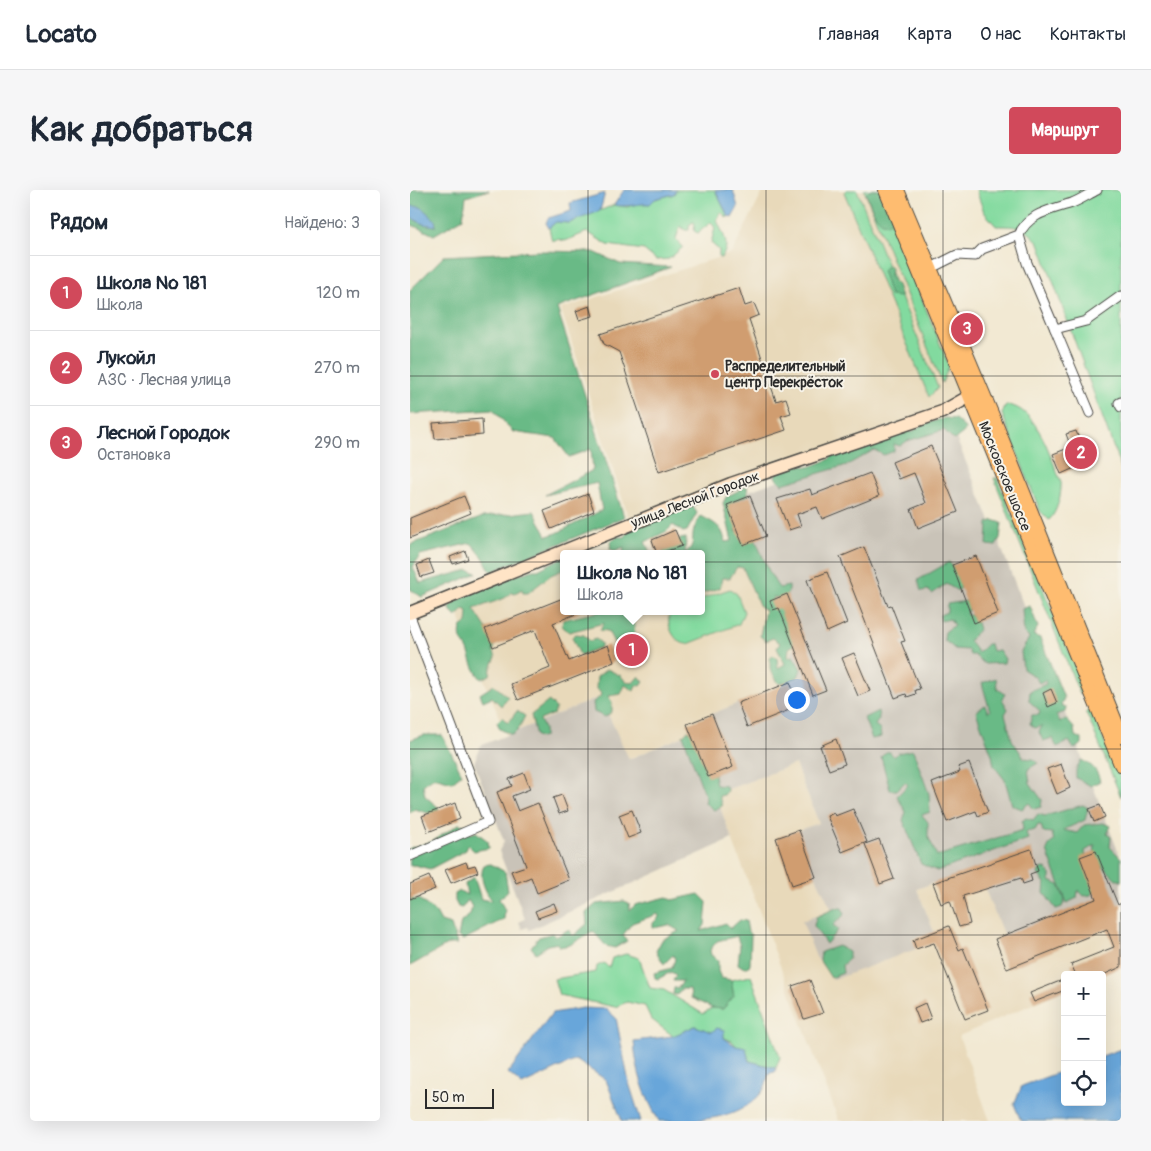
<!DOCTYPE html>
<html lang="ru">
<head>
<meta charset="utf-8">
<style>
	body { margin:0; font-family:Pangolin,sans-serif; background:#f6f6f7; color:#1f2937 }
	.controls { position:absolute; right:15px; bottom:15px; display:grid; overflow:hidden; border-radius:5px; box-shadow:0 5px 20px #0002 }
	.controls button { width:45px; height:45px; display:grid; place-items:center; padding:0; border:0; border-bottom:1px solid #e0e1e3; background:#fff; color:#1f2937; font:25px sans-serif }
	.scale { position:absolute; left:15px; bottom:12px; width:69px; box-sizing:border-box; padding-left:5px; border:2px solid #2b2b2b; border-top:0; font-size:14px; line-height:18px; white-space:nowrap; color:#2b2b2b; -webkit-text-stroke:4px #f7f3e8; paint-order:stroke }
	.you { position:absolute; left:386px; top:509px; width:18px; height:18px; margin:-12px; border:4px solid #fff; border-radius:50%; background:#1a73e8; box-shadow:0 0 0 8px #1a73e833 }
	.badge { display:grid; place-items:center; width:32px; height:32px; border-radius:50%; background:#d1495b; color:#fff; font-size:16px; font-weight:700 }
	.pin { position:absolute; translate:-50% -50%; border:2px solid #fff; box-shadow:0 1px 5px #0006 }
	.popup { position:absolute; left:150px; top:360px; width:145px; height:65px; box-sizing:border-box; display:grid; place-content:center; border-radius:5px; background:#fff; filter:drop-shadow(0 1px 4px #0005); font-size:16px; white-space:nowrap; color:#747a83 }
	.popup b { font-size:19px; color:#1f2937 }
	.popup::after { content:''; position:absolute; left:50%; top:100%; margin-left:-10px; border:10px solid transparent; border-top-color:#fff }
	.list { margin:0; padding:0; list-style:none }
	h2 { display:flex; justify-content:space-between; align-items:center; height:65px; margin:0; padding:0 20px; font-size:21px }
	h2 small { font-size:16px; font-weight:400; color:#747a83 }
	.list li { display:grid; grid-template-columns:32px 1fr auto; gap:15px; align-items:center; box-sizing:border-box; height:75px; padding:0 20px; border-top:1px solid #e0e1e3 }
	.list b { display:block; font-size:19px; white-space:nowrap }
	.list p { margin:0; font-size:16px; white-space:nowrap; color:#747a83 }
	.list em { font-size:16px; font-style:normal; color:#747a83 }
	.icon { flex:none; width:28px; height:28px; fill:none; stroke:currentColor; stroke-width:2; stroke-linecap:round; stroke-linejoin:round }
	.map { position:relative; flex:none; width:711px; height:931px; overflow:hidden; border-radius:5px }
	header { display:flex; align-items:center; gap:30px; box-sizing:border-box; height:70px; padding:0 25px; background:#fff; border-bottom:1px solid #e0e1e3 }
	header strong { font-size:24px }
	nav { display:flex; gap:28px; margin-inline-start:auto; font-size:18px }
	.intro { display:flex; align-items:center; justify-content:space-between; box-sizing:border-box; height:120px; padding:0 30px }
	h1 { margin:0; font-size:35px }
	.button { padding:12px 22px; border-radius:5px; background:#d1495b; color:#fff; font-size:18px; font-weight:700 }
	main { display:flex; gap:30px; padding:0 30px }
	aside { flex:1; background:#fff; border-radius:5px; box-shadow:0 5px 20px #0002 }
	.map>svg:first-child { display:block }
	.built { fill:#e8d9ba }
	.industrial { fill:#c9c3b8 }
	.green { fill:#82da9f; stroke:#568265 }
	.forest { fill:#69ba86; stroke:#4a7258 }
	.water { fill:#67a6da; stroke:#496882 }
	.building { fill:#d09d70 }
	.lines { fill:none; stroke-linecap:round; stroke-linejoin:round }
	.street-casing { stroke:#494844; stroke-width:11 }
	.secondary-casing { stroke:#494844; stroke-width:15 }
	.primary-casing { stroke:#494844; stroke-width:16 }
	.street { stroke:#fff; stroke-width:9 }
	.secondary { stroke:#ffe4c6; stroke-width:12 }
	.primary { stroke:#febc70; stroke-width:14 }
	.grid { fill:none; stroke:#2b2b2b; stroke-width:1; stroke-opacity:0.55 }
	.poi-dot { fill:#d1495b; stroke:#f7f3e8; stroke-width:2 }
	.labels { text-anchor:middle; stroke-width:4; stroke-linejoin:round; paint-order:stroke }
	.poi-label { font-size:14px; font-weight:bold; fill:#2b2b2b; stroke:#f7f3e8; text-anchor:start }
	.street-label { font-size:14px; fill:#2b2b2b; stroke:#f7f3e8 }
</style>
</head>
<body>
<header>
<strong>Locato</strong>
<nav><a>Главная</a><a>Карта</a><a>О нас</a><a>Контакты</a></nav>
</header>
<div class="intro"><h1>Как добраться</h1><a class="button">Маршрут</a></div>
<main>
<aside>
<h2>Рядом<small>Найдено: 3</small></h2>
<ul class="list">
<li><span class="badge">1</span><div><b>Школа № 181</b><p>Школа</p></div><em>120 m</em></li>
<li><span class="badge">2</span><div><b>Лукойл</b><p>АЗС · Лесная улица</p></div><em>270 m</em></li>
<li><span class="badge">3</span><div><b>Лесной Городок</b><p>Остановка</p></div><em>290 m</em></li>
</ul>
</aside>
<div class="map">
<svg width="711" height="931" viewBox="0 0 711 931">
	<rect width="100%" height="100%" fill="#f7f3e8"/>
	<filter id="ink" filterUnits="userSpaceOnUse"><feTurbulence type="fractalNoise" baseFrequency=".02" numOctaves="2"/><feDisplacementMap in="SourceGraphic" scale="10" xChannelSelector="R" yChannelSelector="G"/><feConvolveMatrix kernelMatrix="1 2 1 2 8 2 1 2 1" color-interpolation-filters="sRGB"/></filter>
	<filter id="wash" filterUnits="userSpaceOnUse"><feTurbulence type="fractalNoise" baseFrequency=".0096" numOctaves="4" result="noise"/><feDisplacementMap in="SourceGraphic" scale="20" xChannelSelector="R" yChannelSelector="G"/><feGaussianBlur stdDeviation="1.12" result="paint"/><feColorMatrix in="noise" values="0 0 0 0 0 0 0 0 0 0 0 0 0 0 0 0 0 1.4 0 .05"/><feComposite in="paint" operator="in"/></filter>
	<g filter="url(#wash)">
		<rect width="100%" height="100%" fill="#f2e9d3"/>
		<!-- built -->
		<g class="built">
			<polygon points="354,0 470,0 550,196 548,204 533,217 219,329 151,119 322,63"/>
			<polygon points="333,355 369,418 384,458 381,463 390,488 302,524 281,543 218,569 190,507 96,545 46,419 153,375 153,421 291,421 291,374"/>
			<polygon points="385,574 409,633 366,648 382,695 406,687 423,720 506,760 502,749 524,742 507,699 523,693 569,685 711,713 711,777 692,785 655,785 655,800 549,846 580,931 429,931 305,604"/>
		</g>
		<!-- industrial -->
		<polygon class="industrial" points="533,229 539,231 591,357 711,669 711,713 684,724 594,746 569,685 523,693 507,699 524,742 502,749 506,759 423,790 406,767 392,731 422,720 406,687 382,695 366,648 409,633 385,574 305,604 322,649 119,740 118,737 112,739 109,732 115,729 89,661 94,651 64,573 70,556 190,507 219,569 281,543 277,534 390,488 381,463 384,457 369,418 363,420 315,310"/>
		<!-- green -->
		<g class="green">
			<path d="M 266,0 L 305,0 L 318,26 L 317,28 L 311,22 L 307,30 C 312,44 322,54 311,68 L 309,68 L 309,60 L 301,53 L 305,38 L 301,32 L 288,43 L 284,41 L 285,33 L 283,32 L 279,35 L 279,40 L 275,40 L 270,36 L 266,49 L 273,57 L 259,69 L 246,70 L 234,60 L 198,55 L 177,42 L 155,51 L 147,49 L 142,51 L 139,38 L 146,32 L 159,33 L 204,15 L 217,17 L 229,13 L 240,14 L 245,9 L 264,4 Z"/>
			<polygon points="436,0 447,0 528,198 519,207 434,2"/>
			<polygon points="454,0 468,0 539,176 532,193"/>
			<path d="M 566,0 L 711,0 L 711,278 L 629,53 C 615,36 606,36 586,36 L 574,22 Z"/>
			<path d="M 596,215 C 627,216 641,269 651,292 C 652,303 647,323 639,330 L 630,321 L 592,224 Z"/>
			<polygon points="584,288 587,288 674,498 670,505"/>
			<path d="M 320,399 L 327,404 L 334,422 L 329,434 L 278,454 C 265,455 255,434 260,423 L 291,421 L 291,409 Z"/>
			<polygon points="681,520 711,590 711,607 676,522"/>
			<polygon points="216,764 229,768 240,798 254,800 293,824 302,818 313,819 323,806 321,790 341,786 370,867 366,878 339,871 322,851 285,836 263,846 241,829 235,816 217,812 205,817 149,805 144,789 186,782 187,776 194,773 199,778 202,768"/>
		</g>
		<!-- forest -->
		<g class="forest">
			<polygon points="0,0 79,0 56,7 53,28 24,45 0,34 0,27 13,34 26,36 0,16"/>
			<path d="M 460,0 L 472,0 L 484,30 L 477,34 C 465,31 461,15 456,4 Z"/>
			<polygon points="128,61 184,62 210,74 261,77 147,118 214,327 81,382 73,367 61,353 10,365 3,377 10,393 59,380 67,383 12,407 0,399 0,356 2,354 73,327 124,321 137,346 147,343 192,320 187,293 135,305 183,280 181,259 159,267 145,248 103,242 83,219 0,224 0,100 34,66"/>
			<polygon points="479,75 481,78 480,87 487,95 491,107 480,106 472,80"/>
			<polygon points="535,228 545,229 555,238 554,242 544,250 534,240 497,251 490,256 484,254 484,261 474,265 464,260 437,275 372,294 365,287 366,283 377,273 399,277 418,270 427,260 449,257 456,251 463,252 477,241 484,246 492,236 502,242 511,235"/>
			<path d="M 337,296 L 338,305 L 322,312 C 329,323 333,329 326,341 L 343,345 C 352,363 357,381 369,398 L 379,396 L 379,401 L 373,408 L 363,407 L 363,414 L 370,413 L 387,453 L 379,458 L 378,467 L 383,466 L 391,479 L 388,487 L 369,494 L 360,479 L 360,469 L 363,465 L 367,468 L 368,478 L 375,474 L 367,458 L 370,453 L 363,448 L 356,451 L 350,446 L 355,420 L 350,417 L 333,378 L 327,377 L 320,388 L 312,388 L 310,398 L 291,404 L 291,364 L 252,364 L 260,351 L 276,348 L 275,363 C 287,355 280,348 285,337 C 286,333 289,329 291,326 C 304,333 313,336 315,352 L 322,351 L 313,313 L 316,307 Z"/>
			<polygon points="272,316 283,317 287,323 277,341 273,342 263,335 257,341 235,352 241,364 213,364 214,357 205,361 200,359 201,351 206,347 215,347 218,341"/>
			<polygon points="583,330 592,333 590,348 586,356 577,355 578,333"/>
			<path d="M 153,367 L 153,380 L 141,385 L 118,403 L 113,403 L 112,399 L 105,403 L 102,402 L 95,408 L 64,419 L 86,453 L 83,461 L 86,467 L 81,478 L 80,485 L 71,489 C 63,478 63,475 59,463 C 55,451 48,454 51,437 L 57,433 L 58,423 L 55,419 L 46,427 L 41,422 L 40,417 L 43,413 L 75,395 L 123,380 L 128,380 Z"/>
			<polygon points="539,372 554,393 548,401 536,394 522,404 518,400 511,401 508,390"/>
			<polygon points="557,411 561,415 556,424 565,427 569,439 559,451 568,463 577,454 580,454 582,461 589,460 595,469 594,473 575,474 564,465 560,465 558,460 545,459 534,450 535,442 544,435 540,429 531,431 530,425 537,422 537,414"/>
			<polygon points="620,416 628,437 623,445 630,448 654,508 651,516 656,517 655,522 646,525 650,532 656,529 664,538 665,546 672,549 672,554 664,559 659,551 647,557 642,548 633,551 629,542 632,536 625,538 620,534 622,525 629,525 630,521 619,511 620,501 636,494 635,490 629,493 625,487 613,479 611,462 619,448 614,443 612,419"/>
			<polygon points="191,421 223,421 225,446 233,463 231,470 220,473 212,468 198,441 190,440 194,433 159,442 152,436 153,430"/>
			<polygon points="166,444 174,445 180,451 186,449 191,453 191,457 170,465 162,447"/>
			<polygon points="197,479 211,486 216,492 223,493 229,486 234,492 231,496 226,495 224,501 215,495 211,504 198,506 202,512 202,522 195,527 184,522 183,512 190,507 191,503 186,499 187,487"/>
			<polygon points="586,488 587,498 595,504 592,509 598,519 595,524 602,550 614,568 623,569 628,573 618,579 620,593 632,610 631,617 624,619 619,613 612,619 602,615 595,590 584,576 582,565 566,522 575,515 578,522 580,521 572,493"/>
			<polygon points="84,495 98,507 91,516 82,507 73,511 70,504"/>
			<polygon points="139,511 146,518 144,524 130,530 134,539 134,547 131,548 126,546 121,525"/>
			<polygon points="107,521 115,526 108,540 102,545 90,539 87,532 92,527 98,533"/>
			<polygon points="468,521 469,529 465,535 470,539 471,547 462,549 454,528"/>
			<polygon points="277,541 286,541 303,579 306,595 316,596 317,601 314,605 309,606 312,616 304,620 295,613 296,608 273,545"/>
			<polygon points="14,545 32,545 52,584 42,592 24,587 13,595 15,606 29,618 21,624 5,619 0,623 0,550"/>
			<polygon points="503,560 519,604 520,622 512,625 518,632 518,646 527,666 613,640 612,631 616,628 623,630 628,624 635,626 673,615 678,618 675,630 653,640 667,643 674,635 693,633 701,636 697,644 701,647 700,657 711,668 711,691 706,689 684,668 685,655 675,661 677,679 686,697 681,705 674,706 668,700 667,708 657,713 637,661 639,655 644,651 642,643 633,642 631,635 628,635 625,640 616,642 618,649 527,681 511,674 493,630 496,622 487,606 498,595 495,592 487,600 480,600 471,567 476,562 480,562 484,567 488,563"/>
			<path d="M 671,570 C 682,575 687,579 690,591 L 681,596 L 666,588 L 666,580 Z"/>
			<polygon points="49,634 58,636 60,644 66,642 78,651 79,658 64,661 58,655 56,660 20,679 5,675 0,676 0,658 21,652"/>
			<path d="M 81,674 L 95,682 L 98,701 L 89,709 L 95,720 L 94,729 L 53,750 L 48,747 L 51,732 L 60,725 L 62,717 L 58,710 L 52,718 L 48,717 L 45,711 L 45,704 L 50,701 L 57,705 L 55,694 L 64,687 L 71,709 L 81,711 C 76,700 68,689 74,675 Z"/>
			<polygon points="635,678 640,683 640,691 649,695 655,710 652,717 646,719 634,703 635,693 628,684 630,679"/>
			<polygon points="289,704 297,712 295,735 291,741 316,733 320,739 330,730 336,731 338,742 341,745 340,775 334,778 328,774 330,756 327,746 307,751 300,760 301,765 308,770 308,781 311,788 321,790 324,806 313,819 302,818 281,808 280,799 271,799 267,805 263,804 264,798 269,797 273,791 263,791 266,785 261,782 248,789 245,788 244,783 262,778 265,769 263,765 254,774 246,761 252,750 269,741 259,735 243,738 243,733 249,727 248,724 222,733 213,745 217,751 205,758 196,756 183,741 160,755 149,757 148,753 138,755 126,763 121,757 129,747 143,743 146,747 159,739 163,746 177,734 176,723 186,714 214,711 219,713 220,720 225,715 257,707 262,710"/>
			<polygon points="9,709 26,723 31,732 41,735 47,754 39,754 0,776 0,710"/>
			<polygon points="426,718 432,718 435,724 423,735 428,740 416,754 404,736 406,727"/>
			<polygon points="428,756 439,762 439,769 432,775 433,783 421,788 410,771 411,762"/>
		</g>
		<!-- water -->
		<g class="water">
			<path d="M 214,0 L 266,0 L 264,4 L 245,9 L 240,14 C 227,13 217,18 204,15 Z"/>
			<polygon points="305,0 323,0 328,17 322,28 318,26"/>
			<polygon points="195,3 190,21 159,33 146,32 139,38 136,33 138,28 161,21 160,13"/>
			<polygon points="0,16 11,17 25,30 26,36 13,34 0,27"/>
			<polygon points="173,818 196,819 206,828 219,893 231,931 212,931 196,890 166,870 112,895 98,883 142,823"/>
			<path d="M 285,836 L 302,842 L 307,838 L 314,840 L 314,848 L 326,856 L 336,858 L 339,871 L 366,878 L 365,882 L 359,883 C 357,889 356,897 352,902 C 330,931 284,931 249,931 C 234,905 226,881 224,851 L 263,846 Z"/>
			<polygon points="711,859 711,931 611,931 604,914 612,896 655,880 655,912 692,912 692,866"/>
		</g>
		<g id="blocks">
			<!-- building -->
			<g class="building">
				<polygon points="329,98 335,116 344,113 349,125 339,129 366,211 376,208 381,223 371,226 376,240 249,282 209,162 194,154 190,144"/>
				<polygon points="180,116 183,126 169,130 166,121"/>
				<polygon points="72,229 73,245 25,249 23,233"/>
				<polygon points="666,241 678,272 651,284 643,264 661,257 656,244"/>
				<polygon points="521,256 548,322 508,338 501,319 516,313 504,283 489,289 482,272"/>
				<polygon points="460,283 469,306 412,329 407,317 387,324 391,336 379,340 367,309 400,299 402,305"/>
				<polygon points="178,304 184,321 141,339 134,321"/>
				<polygon points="54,306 61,323 0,348 0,328"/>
				<polygon points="340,306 356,346 333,355 317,315"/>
				<polygon points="265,340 272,356 247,364 242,350"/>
				<polygon points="454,357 478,416 481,415 495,451 491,452 510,499 505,500 506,504 497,507 496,504 485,508 430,367"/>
				<polygon points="55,361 58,369 43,374 40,367"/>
				<polygon points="566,366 588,423 564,433 542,375"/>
				<polygon points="19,370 24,383 11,387 7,375"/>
				<polygon points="417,382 437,433 417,442 397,390"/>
				<polygon points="377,404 416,500 403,505 369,418 363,420 360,411"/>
				<polygon points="153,408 153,421 171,422 143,433 159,471 198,455 204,472 108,510 101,494 140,478 125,440 83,457 75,439"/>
				<polygon points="444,463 460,501 448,506 432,468"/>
				<polygon points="380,492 389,516 337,537 328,513"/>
				<polygon points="641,499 647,513 638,517 633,503"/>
				<polygon points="302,524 323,577 298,587 277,534"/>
				<polygon points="426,549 435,574 419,580 410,556"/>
				<polygon points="559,573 578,622 568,626 566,621 537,632 522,593 550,582 548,577"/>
				<polygon points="651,574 660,598 647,604 637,579"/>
				<polygon points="114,583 120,599 102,606 108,621 128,613 159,690 127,703 121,687 106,693 101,681 116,676 87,602 102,596 99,589"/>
				<polygon points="152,605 158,621 149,624 143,608"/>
				<polygon points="45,613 50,629 18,642 12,626"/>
				<polygon points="690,615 695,627 684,632 679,619"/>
				<polygon points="443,619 457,652 432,662 417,626 424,623 425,626"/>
				<polygon points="222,620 231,643 218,648 209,625"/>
				<polygon points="389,640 406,687 382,695 366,648"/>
				<polygon points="469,649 484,689 470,694 455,654"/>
				<polygon points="621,659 628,681 620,684 622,691 613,694 611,688 553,706 560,734 549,737 540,711 531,714 523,693"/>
				<polygon points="686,661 708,715 711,713 711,777 693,785 666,785 661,774 704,757 697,739 597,779 585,749 686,709 670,667"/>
				<polygon points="56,672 58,677 65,675 68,682 41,693 35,680"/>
				<polygon points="19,686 25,699 0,709 0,694"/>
				<polygon points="144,713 147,721 128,728 125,721"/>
				<polygon points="539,736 549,760 553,758 578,820 555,829 524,753 506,759 503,750"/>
				<polygon points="655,789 655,800 624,812 620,803"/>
				<polygon points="400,790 413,823 394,829 382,796"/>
				<polygon points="515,813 521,829 510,833 504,818"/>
			</g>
		</g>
	</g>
	<g filter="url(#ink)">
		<use href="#blocks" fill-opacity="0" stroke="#494844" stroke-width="1"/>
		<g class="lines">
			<defs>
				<g id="street">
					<polyline points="609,45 617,73 645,139 676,131 711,106"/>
					<path d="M 519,79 L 547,65 L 565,66 L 572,59 L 609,45 C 618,23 641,20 662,13 C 670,10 679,4 687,0"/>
					<polyline points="645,139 680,223"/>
					<polyline points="711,212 709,213 711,217"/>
					<polyline points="0,426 78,632 0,666"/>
				</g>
				<polyline id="secondary" points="0,423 321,294 532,222 562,205"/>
				<g id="primary">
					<polyline points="476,0 711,574"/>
					<polyline points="487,0 583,228 711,546"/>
				</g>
			</defs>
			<!-- street casing -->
			<use href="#street" class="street-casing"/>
			<!-- secondary casing -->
			<use href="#secondary" class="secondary-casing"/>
			<!-- primary casing -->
			<use href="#primary" class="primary-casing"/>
			<!-- street -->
			<use href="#street" class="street"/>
			<!-- secondary -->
			<use href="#secondary" class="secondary"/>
			<!-- primary -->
			<use href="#primary" class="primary"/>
		</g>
	</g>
	<!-- grid -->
	<path class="grid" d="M 178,0 L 178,931M 356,0 L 356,931M 533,0 L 533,931M 0,186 L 711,186M 0,372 L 711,372M 0,559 L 711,559M 0,745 L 711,745"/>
	<!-- markers -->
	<circle class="poi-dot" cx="305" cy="184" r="5"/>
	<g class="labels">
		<!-- poi labels -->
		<g class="poi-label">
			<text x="315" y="181">Распределительный<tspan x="315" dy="16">центр Перекрёсток</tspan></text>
		</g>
		<!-- street labels -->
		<g class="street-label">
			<text transform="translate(595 286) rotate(68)" y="5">Московское шоссе</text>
			<text transform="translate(285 309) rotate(-21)" y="5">улица Лесной Городок</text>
		</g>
	</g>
</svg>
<div class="controls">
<button>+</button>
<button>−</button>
<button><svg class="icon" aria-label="locate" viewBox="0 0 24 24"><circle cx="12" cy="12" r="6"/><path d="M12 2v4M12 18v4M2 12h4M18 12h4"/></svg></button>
</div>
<div class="scale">50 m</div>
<div class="you"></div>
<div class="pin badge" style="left:222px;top:460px">1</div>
<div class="popup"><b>Школа № 181</b>Школа</div>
<div class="pin badge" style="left:671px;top:263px">2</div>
<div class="pin badge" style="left:557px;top:139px">3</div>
</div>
</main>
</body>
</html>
